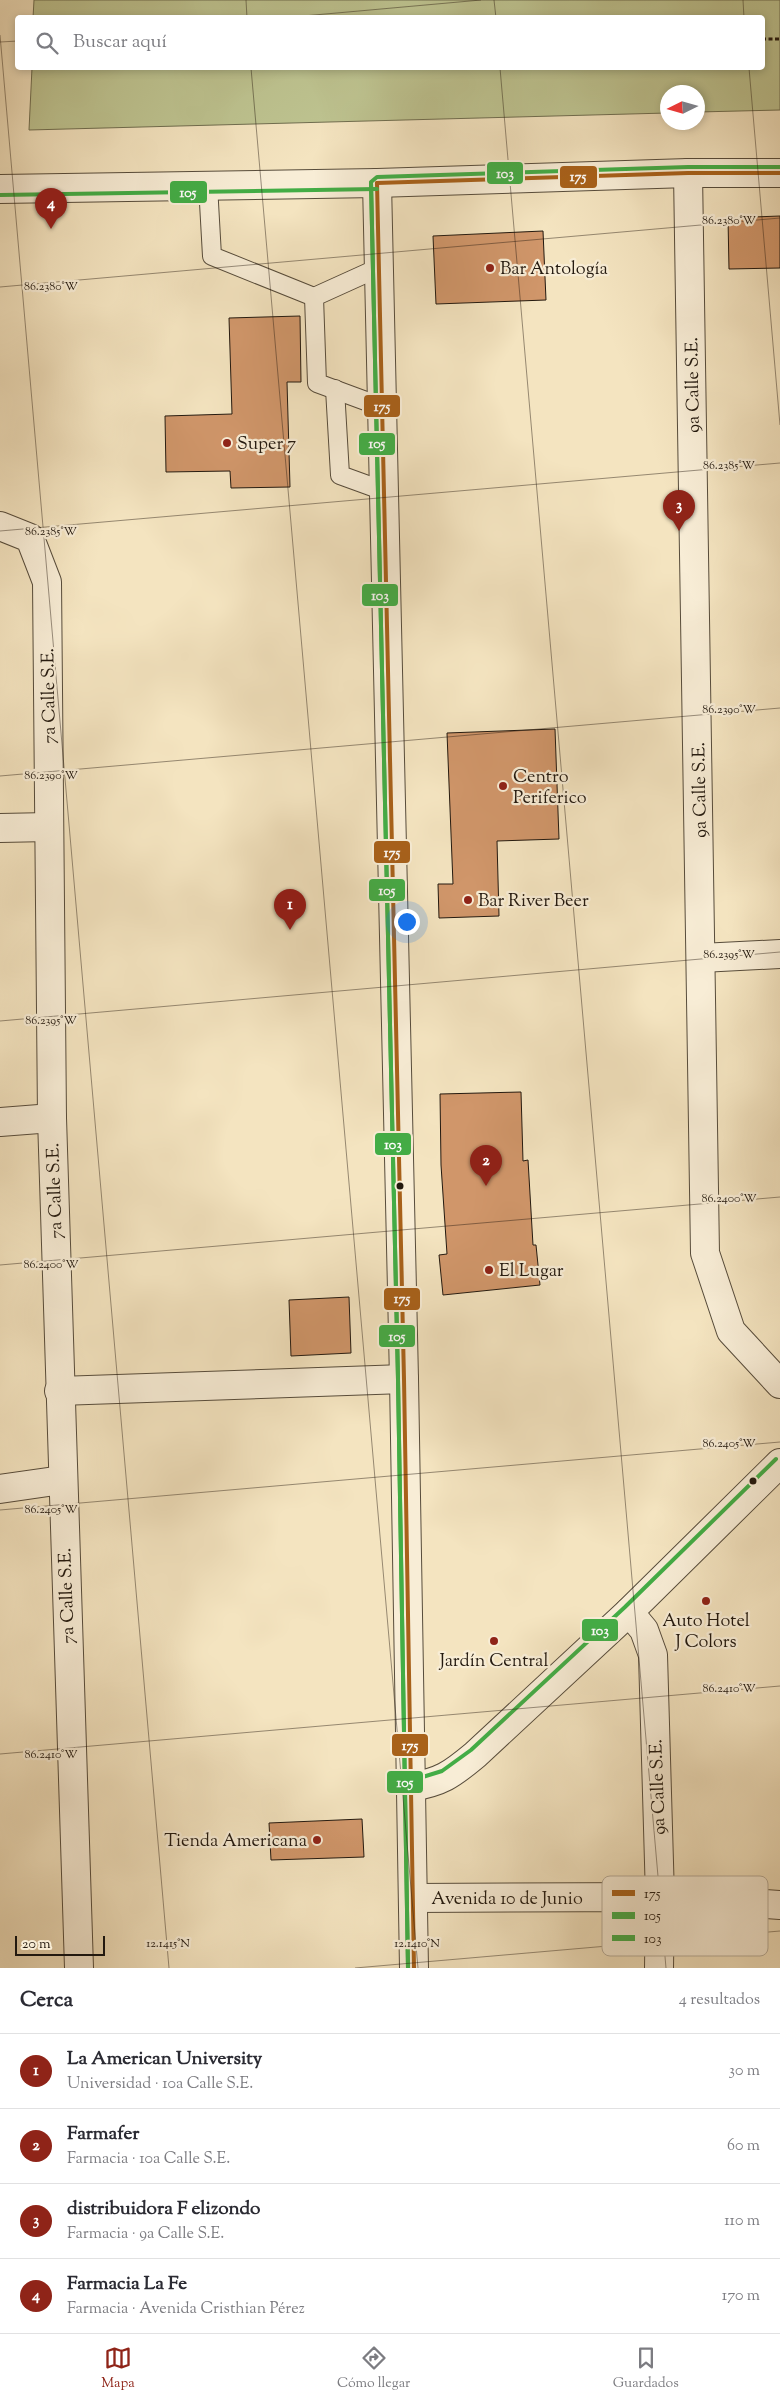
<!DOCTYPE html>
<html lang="es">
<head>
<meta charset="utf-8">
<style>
	body { margin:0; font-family:"Sorts Mill Goudy",serif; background:#f7f7f7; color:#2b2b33 }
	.compass { position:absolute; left:660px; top:85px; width:45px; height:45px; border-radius:50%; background:#fff; box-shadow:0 2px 8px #0003; rotate:265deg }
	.scale { position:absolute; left:15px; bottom:12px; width:90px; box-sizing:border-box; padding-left:5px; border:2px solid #23190f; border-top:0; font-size:14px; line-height:18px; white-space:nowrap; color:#23190f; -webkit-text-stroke:4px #f8edd6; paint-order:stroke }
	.you { position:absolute; left:406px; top:921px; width:18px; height:18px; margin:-12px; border:4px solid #fff; border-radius:50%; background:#1a73e8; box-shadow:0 0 0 8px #1a73e833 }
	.badge { display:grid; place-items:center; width:32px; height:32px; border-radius:50%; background:#8f2418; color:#fff; font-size:16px; font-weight:700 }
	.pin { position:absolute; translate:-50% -41px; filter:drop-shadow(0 1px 2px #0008) }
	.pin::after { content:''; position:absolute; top:26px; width:18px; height:15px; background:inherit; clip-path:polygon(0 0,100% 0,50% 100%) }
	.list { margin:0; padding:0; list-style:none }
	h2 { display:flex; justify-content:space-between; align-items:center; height:65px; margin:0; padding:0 20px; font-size:21px }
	h2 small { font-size:16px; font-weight:400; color:#7c7c81 }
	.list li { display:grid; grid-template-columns:32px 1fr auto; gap:15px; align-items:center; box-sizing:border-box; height:75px; padding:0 20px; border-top:1px solid #e1e1e2 }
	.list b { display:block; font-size:19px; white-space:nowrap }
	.list p { margin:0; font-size:16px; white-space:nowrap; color:#7c7c81 }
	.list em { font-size:16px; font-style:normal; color:#7c7c81 }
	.icon { flex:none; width:28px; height:28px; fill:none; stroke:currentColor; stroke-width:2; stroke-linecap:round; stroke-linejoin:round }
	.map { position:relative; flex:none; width:780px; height:1968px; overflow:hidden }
	.search { position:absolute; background:#fff; box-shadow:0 2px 8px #0003; left:15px; right:15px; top:15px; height:55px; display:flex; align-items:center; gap:12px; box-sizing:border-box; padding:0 18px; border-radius:5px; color:#7c7c81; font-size:19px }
	.sheet { height:365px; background:#fff }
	nav { display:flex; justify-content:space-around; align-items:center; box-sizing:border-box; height:70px; border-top:1px solid #e1e1e2; background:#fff; font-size:14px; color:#7c7c81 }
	nav a { display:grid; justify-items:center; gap:2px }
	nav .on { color:#8f2418 }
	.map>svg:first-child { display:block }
	.green { fill:#bec491; stroke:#706e50 }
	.building { fill:#d0966a; stroke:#23190f }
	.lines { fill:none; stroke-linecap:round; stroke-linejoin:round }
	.service-casing { stroke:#574c3b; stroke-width:20 }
	.minor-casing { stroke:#574c3b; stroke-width:30 }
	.tertiary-casing { stroke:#574c3b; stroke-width:30 }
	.path { stroke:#23190f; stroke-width:3; stroke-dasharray:4 2.5; stroke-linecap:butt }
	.service { stroke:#f8edd6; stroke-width:18 }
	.minor { stroke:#f8edd6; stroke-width:28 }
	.tertiary { stroke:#f8edd6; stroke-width:28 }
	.bus-1-casing { stroke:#f8edd6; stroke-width:8 }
	.bus-2-casing { stroke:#f8edd6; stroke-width:8 }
	.bus-3-casing { stroke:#f8edd6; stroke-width:8 }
	.bus-1 { stroke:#a8611a; stroke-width:4 }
	.bus-2 { stroke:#43ad46; stroke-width:4 }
	.bus-3 { stroke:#43ad46; stroke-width:4 }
	.ticks { fill:none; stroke:#23190f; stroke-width:1; stroke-opacity:0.45 }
	.poi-dot { fill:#8f2418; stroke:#f8edd6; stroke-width:2 }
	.bus-dot { fill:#23190f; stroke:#f8edd6; stroke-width:2 }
	.labels { text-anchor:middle; stroke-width:4.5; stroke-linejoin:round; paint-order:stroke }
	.poi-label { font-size:18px; fill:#23190f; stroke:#f8edd6; text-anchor:start }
	.street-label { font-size:18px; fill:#23190f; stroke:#f8edd6 }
	.key { fill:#f8edd6; stroke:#b8ad9a; stroke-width:1 }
	.key-label { font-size:14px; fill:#23190f }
	.ticks-label { font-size:12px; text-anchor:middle; fill:#23190f; stroke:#f8edd6; stroke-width:4.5; stroke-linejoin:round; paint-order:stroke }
	.line-badge { stroke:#f8edd6; stroke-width:2 }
	.badge-label { font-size:14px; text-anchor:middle; font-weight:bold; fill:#fff }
</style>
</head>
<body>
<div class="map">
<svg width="780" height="1968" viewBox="0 0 780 1968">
	<rect width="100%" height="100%" fill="#f4e4c0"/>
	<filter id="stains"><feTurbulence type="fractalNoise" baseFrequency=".004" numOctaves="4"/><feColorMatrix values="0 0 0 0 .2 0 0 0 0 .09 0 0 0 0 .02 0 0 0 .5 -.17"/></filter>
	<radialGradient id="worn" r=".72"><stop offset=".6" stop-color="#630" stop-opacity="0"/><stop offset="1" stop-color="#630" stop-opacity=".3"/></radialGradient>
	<!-- green -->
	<polygon class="green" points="34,0 780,0 780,110 698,112 698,92 668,92 667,113 29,130 32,68 762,68 762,18 33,18"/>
	<!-- building -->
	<g class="building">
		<polygon points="780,216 780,268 729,269 728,218"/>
		<polygon points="543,231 546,300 436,304 433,236"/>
		<polygon points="300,316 301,382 287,382 290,487 231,488 230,471 166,472 165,416 232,414 229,318"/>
		<polygon points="555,729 559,839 497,841 499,916 439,918 438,884 453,884 447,733"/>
		<polygon points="521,1092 523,1161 528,1160 533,1245 536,1245 540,1285 443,1295 439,1255 447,1254 441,1165 440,1094"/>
		<polygon points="349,1297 351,1353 291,1356 289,1300"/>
		<polygon points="362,1819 364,1857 271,1860 269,1823"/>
	</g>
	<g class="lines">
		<defs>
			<g id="service">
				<polyline points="208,185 212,256 314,297"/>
				<polyline points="378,268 314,297 317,383 382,407"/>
				<polyline points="335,389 340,475 384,491"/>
			</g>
			<g id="minor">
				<polyline points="688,173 705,1253 731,1331 780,1384"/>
				<polyline points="0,526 30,538 47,582 52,1118 79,1968"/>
				<polyline points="0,828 49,827"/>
				<polyline points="701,958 780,954"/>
				<polyline points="0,1122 52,1118"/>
				<polyline points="59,1391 404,1379"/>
				<polyline points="0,1489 62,1480"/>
				<polyline points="629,1612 644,1630 653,1655 660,1897 659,1968"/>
				<path d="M 411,1787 C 441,1782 451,1775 475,1755 L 629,1612 L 780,1463"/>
				<polyline points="413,1898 660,1897 780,1905"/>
			</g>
			<g id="tertiary">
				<polyline points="377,183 404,1379 414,1968"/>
				<polyline points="0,189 377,183 688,173 780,173"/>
			</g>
		</defs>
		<!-- service casing -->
		<use href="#service" class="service-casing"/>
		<!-- minor casing -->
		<use href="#minor" class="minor-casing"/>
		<!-- tertiary casing -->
		<use href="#tertiary" class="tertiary-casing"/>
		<!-- path -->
		<polyline class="path" points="762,39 780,39"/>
		<!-- service -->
		<use href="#service" class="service"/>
		<!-- minor -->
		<use href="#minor" class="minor"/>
		<!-- tertiary -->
		<use href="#tertiary" class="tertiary"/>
		<defs>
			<g id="bus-1">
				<polyline points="377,183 404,1379 414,1968"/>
				<polyline points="377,183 688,173 780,173"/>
			</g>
			<g id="bus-2">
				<polyline points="371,183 398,1379 408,1968"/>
				<polyline points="0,195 377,189"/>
			</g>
			<g id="bus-3">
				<polyline points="410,1781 442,1771 471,1750 625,1607 776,1459"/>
				<polyline points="408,1968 398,1379 371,182 377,177 688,167 780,167"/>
			</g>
		</defs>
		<!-- bus-1 casing -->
		<use href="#bus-1" class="bus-1-casing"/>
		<!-- bus-2 casing -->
		<use href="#bus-2" class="bus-2-casing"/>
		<!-- bus-3 casing -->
		<use href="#bus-3" class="bus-3-casing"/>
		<!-- bus-1 -->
		<use href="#bus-1" class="bus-1"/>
		<!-- bus-2 -->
		<use href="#bus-2" class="bus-2"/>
		<!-- bus-3 -->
		<use href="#bus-3" class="bus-3"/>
	</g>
	<!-- ticks -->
	<path class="ticks" d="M 246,0 L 247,18M 494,0 L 496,18M 743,0 L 744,18M 281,18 L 481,0M 0,35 L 169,1968M 0,42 L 18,41M 251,68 L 418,1968M 500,68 L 666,1968M 749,68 L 780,425M 0,287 L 780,218M 0,531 L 780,463M 0,776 L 780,708M 0,1021 L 780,952M 0,1265 L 780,1197M 0,1510 L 780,1442M 0,1754 L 780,1686M 355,1968 L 780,1931"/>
	<!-- markers -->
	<g class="poi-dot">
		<circle cx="490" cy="268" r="5"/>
		<circle cx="227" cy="443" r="5"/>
		<circle cx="503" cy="786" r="5"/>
		<circle cx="468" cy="900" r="5"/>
		<circle cx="489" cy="1270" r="5"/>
		<circle cx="706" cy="1601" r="5"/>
		<circle cx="494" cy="1641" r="5"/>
		<circle cx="317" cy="1840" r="5"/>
	</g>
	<g class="bus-dot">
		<circle cx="400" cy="1186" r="4.5"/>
		<circle cx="753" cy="1481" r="4.5"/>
	</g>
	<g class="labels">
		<!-- poi labels -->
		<g class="poi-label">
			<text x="500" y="274">Bar Antología</text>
			<text x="237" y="449">Super 7</text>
			<text x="513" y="782">Centro<tspan x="513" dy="21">Periferico</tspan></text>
			<text x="478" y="906">Bar River Beer</text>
			<text x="499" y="1276">El Lugar</text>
			<text x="706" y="1626" text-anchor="middle">Auto Hotel<tspan x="706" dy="21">J Colors</tspan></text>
			<text x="494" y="1666" text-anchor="middle">Jardín Central</text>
			<text x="307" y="1846" text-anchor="end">Tienda Americana</text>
		</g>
		<!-- street labels -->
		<g class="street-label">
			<text transform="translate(692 385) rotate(-91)" y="6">9a Calle S.E.</text>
			<text transform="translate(48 696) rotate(-91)" y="6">7a Calle S.E.</text>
			<text transform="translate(699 790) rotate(-91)" y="6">9a Calle S.E.</text>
			<text transform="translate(54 1191) rotate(-92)" y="6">7a Calle S.E.</text>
			<text transform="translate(66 1596) rotate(-92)" y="6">7a Calle S.E.</text>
			<text transform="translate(657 1787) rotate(-92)" y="6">9a Calle S.E.</text>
			<text x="507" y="1904">Avenida 10 de Junio</text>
		</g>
	</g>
	<!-- legend -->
	<rect x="602" y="1876" width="166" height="80" rx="8" class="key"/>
	<rect x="612" y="1890" width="23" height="6" fill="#a8611a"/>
	<rect x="612" y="1912" width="23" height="7" fill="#43ad46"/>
	<rect x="612" y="1935" width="23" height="6" fill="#43ad46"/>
	<g class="key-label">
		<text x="644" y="1898">175</text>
		<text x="644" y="1920">105</text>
		<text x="644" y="1943">103</text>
	</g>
	<g class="ticks-label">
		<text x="729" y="224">86.2380°W</text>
		<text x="51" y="290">86.2380°W</text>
		<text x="729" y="469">86.2385°W</text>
		<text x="51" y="535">86.2385°W</text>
		<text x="729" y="713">86.2390°W</text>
		<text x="51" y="779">86.2390°W</text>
		<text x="729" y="958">86.2395°W</text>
		<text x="51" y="1024">86.2395°W</text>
		<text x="729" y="1202">86.2400°W</text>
		<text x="51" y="1268">86.2400°W</text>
		<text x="729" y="1447">86.2405°W</text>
		<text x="51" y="1513">86.2405°W</text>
		<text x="729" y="1692">86.2410°W</text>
		<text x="51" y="1758">86.2410°W</text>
		<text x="168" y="1947">12.1415°N</text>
		<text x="417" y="1947">12.1410°N</text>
	</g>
	<g class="line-badge">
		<rect x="486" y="161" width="38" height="24" rx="5" fill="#43ad46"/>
		<rect x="559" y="165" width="39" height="24" rx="5" fill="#a8611a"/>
		<rect x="169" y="180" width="39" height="24" rx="5" fill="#43ad46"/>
		<rect x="363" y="394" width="38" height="24" rx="5" fill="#a8611a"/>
		<rect x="358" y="432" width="38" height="24" rx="5" fill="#43ad46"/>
		<rect x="361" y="583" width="38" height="24" rx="5" fill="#43ad46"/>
		<rect x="373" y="840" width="38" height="24" rx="5" fill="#a8611a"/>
		<rect x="368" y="878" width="38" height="24" rx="5" fill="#43ad46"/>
		<rect x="374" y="1132" width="38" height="24" rx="5" fill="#43ad46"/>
		<rect x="383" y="1287" width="38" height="24" rx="5" fill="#a8611a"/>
		<rect x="378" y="1324" width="38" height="24" rx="5" fill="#43ad46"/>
		<rect x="581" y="1618" width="38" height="24" rx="5" fill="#43ad46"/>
		<rect x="391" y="1733" width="38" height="24" rx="5" fill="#a8611a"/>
		<rect x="386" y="1770" width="38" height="24" rx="5" fill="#43ad46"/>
	</g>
	<g class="badge-label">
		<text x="505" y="178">103</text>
		<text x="578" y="181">175</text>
		<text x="188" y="197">105</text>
		<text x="382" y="411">175</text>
		<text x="377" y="448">105</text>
		<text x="380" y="600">103</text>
		<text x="392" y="857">175</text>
		<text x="387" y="895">105</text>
		<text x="393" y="1149">103</text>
		<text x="402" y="1303">175</text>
		<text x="397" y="1341">105</text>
		<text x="600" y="1635">103</text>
		<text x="410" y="1750">175</text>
		<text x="405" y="1787">105</text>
	</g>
	<rect width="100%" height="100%" filter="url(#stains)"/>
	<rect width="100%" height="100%" fill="url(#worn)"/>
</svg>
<svg class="compass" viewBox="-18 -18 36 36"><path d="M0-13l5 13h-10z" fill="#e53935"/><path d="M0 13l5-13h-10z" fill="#7c7c81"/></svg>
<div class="scale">20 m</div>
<div class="you"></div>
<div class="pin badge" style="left:290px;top:930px">1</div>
<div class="pin badge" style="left:486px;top:1186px">2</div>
<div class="pin badge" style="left:679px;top:531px">3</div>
<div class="pin badge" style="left:51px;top:229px">4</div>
<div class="search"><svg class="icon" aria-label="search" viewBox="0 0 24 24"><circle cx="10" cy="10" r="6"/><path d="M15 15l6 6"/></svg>Buscar aquí</div>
</div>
<section class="sheet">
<h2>Cerca<small>4 resultados</small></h2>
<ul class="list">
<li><span class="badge">1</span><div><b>La American University</b><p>Universidad · 10a Calle S.E.</p></div><em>30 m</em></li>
<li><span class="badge">2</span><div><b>Farmafer</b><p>Farmacia · 10a Calle S.E.</p></div><em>60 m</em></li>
<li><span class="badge">3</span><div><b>distribuidora F elizondo</b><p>Farmacia · 9a Calle S.E.</p></div><em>110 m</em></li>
<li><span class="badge">4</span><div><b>Farmacia La Fe</b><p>Farmacia · Avenida Cristhian Pérez</p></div><em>170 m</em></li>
</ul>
</section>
<nav>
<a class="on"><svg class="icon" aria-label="map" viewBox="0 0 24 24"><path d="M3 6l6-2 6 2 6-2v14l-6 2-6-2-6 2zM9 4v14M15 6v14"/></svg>Mapa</a>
<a><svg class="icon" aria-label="directions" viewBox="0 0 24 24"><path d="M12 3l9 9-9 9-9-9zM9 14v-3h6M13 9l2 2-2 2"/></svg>Cómo llegar</a>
<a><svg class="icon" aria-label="saved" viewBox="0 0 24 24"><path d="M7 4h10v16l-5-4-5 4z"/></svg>Guardados</a>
</nav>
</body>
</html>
